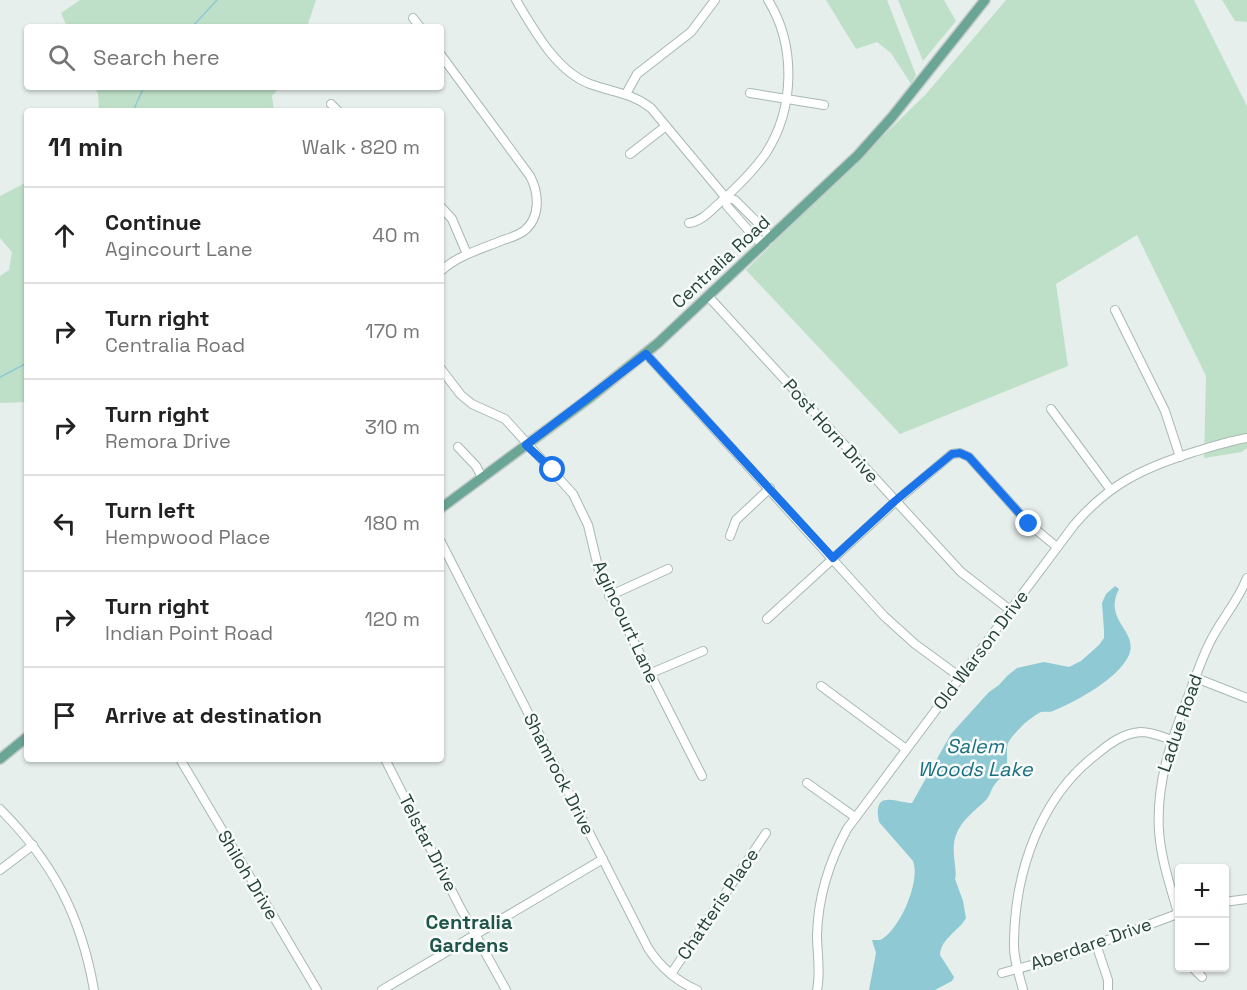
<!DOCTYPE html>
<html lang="en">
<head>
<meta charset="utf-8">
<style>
	body { margin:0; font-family:"Space Grotesk",sans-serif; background:#f2f2f2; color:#222 }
	.controls { position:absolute; right:18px; bottom:18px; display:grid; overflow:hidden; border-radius:6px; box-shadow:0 2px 4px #0004 }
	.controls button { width:54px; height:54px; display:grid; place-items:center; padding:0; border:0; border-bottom:2px solid #e0e0e0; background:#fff; color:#222; font:30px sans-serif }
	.stop { position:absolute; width:18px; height:18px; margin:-14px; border:4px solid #1a73e8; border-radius:50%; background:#fff }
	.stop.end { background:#1a73e8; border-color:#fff; box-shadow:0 2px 6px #0008 }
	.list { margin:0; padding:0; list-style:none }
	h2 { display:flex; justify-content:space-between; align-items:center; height:78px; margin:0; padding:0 24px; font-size:26px }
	h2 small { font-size:20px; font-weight:400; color:#767676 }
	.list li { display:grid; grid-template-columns:39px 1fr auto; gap:18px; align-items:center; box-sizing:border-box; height:96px; padding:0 24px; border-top:2px solid #e0e0e0 }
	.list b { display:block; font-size:22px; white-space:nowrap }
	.list p { margin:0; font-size:20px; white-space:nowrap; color:#767676 }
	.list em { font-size:20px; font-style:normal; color:#767676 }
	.icon { flex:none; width:33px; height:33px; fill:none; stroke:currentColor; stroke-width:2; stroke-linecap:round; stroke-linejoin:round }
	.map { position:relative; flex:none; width:1247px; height:990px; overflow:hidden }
	.search { position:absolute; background:#fff; box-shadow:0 2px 4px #0004; left:24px; top:24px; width:420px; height:66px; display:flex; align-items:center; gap:15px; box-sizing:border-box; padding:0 21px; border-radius:6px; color:#767676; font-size:22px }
	.panel { position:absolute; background:#fff; box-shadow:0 2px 4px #0004; left:24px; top:108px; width:420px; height:654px; border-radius:6px }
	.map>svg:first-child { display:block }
	.green { fill:#bfe0c8 }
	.water { fill:#8ec9d4 }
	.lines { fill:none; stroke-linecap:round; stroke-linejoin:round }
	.stream { stroke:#8ec9d4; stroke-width:1.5 }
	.minor-casing { stroke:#a8b8b2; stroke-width:10 }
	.major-casing { stroke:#c2cac8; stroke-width:12 }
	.minor { stroke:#fff; stroke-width:8 }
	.major { stroke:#6aa596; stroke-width:9 }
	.route { stroke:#1a73e8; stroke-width:8 }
	.labels { text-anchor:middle; stroke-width:5; stroke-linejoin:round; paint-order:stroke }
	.street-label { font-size:18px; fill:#24423a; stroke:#f7fbf9 }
	.water-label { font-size:20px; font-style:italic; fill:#1c6f80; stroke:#f7fbf9 }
	.neighbourhood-label { font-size:20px; font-weight:bold; fill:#1f5548; stroke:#f7fbf9 }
</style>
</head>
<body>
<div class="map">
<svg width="1247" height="990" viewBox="0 0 1247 990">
	<rect width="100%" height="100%" fill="#e6efeb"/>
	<!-- green -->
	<g class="green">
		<polygon points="80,0 316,0 307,27 67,27 61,13"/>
		<polygon points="826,0 887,0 916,75 911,84 891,53 877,42 856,49"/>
		<polygon points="898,0 944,0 956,21 923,61"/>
		<polygon points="1006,0 1194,0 1247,106 1247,448 1242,452 1204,458 1206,376 1137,235 1056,284 1068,366 900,434 746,270 926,94"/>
		<polygon points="1222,0 1247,0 1247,22 1235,21"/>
		<polygon points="95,87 280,87 272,96 274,111 99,111 98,94"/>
		<polygon points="27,182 27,402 0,403 0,276 9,270 12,252 0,238 0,196"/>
	</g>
	<!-- water -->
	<path class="water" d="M 1115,586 L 1119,589 C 1102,622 1141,631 1128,657 C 1117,679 1077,701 1055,710 C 1050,713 1047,711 1041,712 C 1038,713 1026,722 1023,725 C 1019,729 1011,737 1008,743 C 1005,753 1010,764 1004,774 C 1001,778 997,781 995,784 C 991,789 990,796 986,800 C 975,811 962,819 956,835 C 950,850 958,871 955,879 L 963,901 L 966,918 C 958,932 941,938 940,955 L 954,977 L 952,981 L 935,990 L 869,990 L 876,953 L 872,940 L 880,940 C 899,931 921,882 913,861 L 879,822 C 872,788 897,803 912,803 L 951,734 L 989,692 L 999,685 L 1007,676 L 1017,668 L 1044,662 L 1069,667 L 1081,661 L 1099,645 L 1104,638 L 1104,630 L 1102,603 L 1106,594 Z"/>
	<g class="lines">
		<!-- stream -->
		<g class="stream">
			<polyline points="192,27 217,0"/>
			<polyline points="133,111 144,87"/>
			<polyline points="0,377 27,363"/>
		</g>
		<defs>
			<g id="minor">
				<path d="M 516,0 C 534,30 556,71 590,84 C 612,92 632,93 651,108 L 721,192 L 725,197 L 735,200 L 766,231 L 768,241 L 757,240 L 727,206 L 725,197"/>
				<polyline points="413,18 420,27"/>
				<path d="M 441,55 L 530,176 C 539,193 541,217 524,231 C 518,235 510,238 503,240 C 482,249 458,255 441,271"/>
				<polyline points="750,93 824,105"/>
				<polyline points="626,94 637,74 691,32 715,0"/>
				<polyline points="331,104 338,111"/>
				<polyline points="630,154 666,126"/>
				<polyline points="441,207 452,219 467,254"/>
				<path d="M 689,223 C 704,221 715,206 726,197 C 740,184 755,169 766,153 C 795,108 796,45 768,0"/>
				<polyline points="708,296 961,572 1010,610"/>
				<polyline points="1115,310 1165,411 1180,457"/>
				<polyline points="646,354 884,616 915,644 960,677"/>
				<polyline points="441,369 461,395 472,404 505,419 573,494 588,525 600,575 702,776"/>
				<polyline points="1051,409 1110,489"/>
				<polyline points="458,447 476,466 482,477"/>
				<polyline points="730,536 736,520 770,488"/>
				<path d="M 441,542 L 648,948 C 661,968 676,981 697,990"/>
				<polyline points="609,596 668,569"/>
				<polyline points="767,619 895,502 952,454 960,453 969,457 1029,524 1057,547"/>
				<polyline points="649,674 703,651"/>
				<polyline points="1196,678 1247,698"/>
				<polyline points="821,686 906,749"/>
				<polyline points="180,759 317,990"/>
				<polyline points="385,759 460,907 506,990"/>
				<polyline points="807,783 855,817"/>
				<path d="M 0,809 C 53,862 81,916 94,990"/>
				<polyline points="0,870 33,845"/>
				<polyline points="1224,902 1247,899"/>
				<path d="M 1180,920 C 1172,891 1161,861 1159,831 C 1156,783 1171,741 1188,697 C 1195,679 1201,660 1210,642 C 1221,620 1238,601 1247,578"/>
				<polyline points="1096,944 1108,980 1108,990"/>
				<polyline points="1193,968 1202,977"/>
				<polyline points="1002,973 1065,956 1180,913"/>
				<polyline points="671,974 766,833"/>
				<polyline points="382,990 603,859"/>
				<path d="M 817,990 C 821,972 817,953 817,935 C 818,897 829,862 847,829 L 1074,525 C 1109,484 1143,468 1194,452 C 1211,447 1229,441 1247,438"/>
				<path d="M 1023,990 C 1019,974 1013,958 1014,941 C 1015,872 1040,797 1097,754 C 1110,743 1124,733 1141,732 C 1152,732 1163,737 1172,740"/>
			</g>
			<g id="major">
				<polyline points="441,508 587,400 658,343 858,155 892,117 985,0"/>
				<polyline points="0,759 27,737"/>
			</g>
		</defs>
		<!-- minor casing -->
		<use href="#minor" class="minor-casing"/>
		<!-- major casing -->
		<use href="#major" class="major-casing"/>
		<!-- minor -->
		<use href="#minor" class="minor"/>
		<!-- major -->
		<use href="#major" class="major"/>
	</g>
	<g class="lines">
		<!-- route -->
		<polyline class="route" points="553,470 526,445 646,354 833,558 895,501 952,454 960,453 969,457 1029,524"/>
	</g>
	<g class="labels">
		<!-- street labels -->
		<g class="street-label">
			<text transform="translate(721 262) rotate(-43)" y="6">Centralia Road</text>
			<text transform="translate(831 431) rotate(48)" y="6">Post Horn Drive</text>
			<text transform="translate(626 622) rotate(65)" y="6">Agincourt Lane</text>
			<text transform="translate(981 650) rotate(-53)" y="6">Old Warson Drive</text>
			<text transform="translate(1180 723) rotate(-71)" y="6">Ladue Road</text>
			<text transform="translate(559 774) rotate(63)" y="6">Shamrock Drive</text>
			<text transform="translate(428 843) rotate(63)" y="6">Telstar Drive</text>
			<text transform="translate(248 875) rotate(59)" y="6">Shiloh Drive</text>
			<text transform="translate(718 904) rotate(-56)" y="6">Chatteris Place</text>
			<text transform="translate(1091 944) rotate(-19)" y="6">Aberdare Drive</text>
		</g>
		<!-- water labels -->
		<g class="water-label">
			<text x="975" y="753">Salem<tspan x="975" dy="23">Woods Lake</tspan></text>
		</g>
		<!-- neighbourhood labels -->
		<g class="neighbourhood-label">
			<text x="469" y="929">Centralia<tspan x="469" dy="23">Gardens</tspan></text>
		</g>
	</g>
</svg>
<div class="controls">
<button>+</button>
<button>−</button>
</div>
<div class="stop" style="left:553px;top:470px"></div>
<div class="stop end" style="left:1029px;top:524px"></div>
<div class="search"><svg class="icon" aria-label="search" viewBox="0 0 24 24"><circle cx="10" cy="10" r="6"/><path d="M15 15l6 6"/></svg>Search here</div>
<section class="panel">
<h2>11 min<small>Walk · 820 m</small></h2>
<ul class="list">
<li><svg class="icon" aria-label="ahead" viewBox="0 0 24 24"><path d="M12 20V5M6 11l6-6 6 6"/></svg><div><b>Continue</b><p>Agincourt Lane</p></div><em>40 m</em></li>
<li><svg class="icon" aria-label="right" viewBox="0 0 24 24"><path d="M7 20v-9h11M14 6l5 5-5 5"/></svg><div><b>Turn right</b><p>Centralia Road</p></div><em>170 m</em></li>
<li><svg class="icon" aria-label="right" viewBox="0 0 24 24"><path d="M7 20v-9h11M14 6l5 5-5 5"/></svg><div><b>Turn right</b><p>Remora Drive</p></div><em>310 m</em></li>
<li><svg class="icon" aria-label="left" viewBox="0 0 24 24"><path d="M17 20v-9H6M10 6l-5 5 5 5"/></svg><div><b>Turn left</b><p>Hempwood Place</p></div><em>180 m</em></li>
<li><svg class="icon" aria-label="right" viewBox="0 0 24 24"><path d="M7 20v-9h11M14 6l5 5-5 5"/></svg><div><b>Turn right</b><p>Indian Point Road</p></div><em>120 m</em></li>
<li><svg class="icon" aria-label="arrive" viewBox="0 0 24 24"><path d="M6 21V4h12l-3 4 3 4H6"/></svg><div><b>Arrive at destination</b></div></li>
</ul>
</section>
</div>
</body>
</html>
